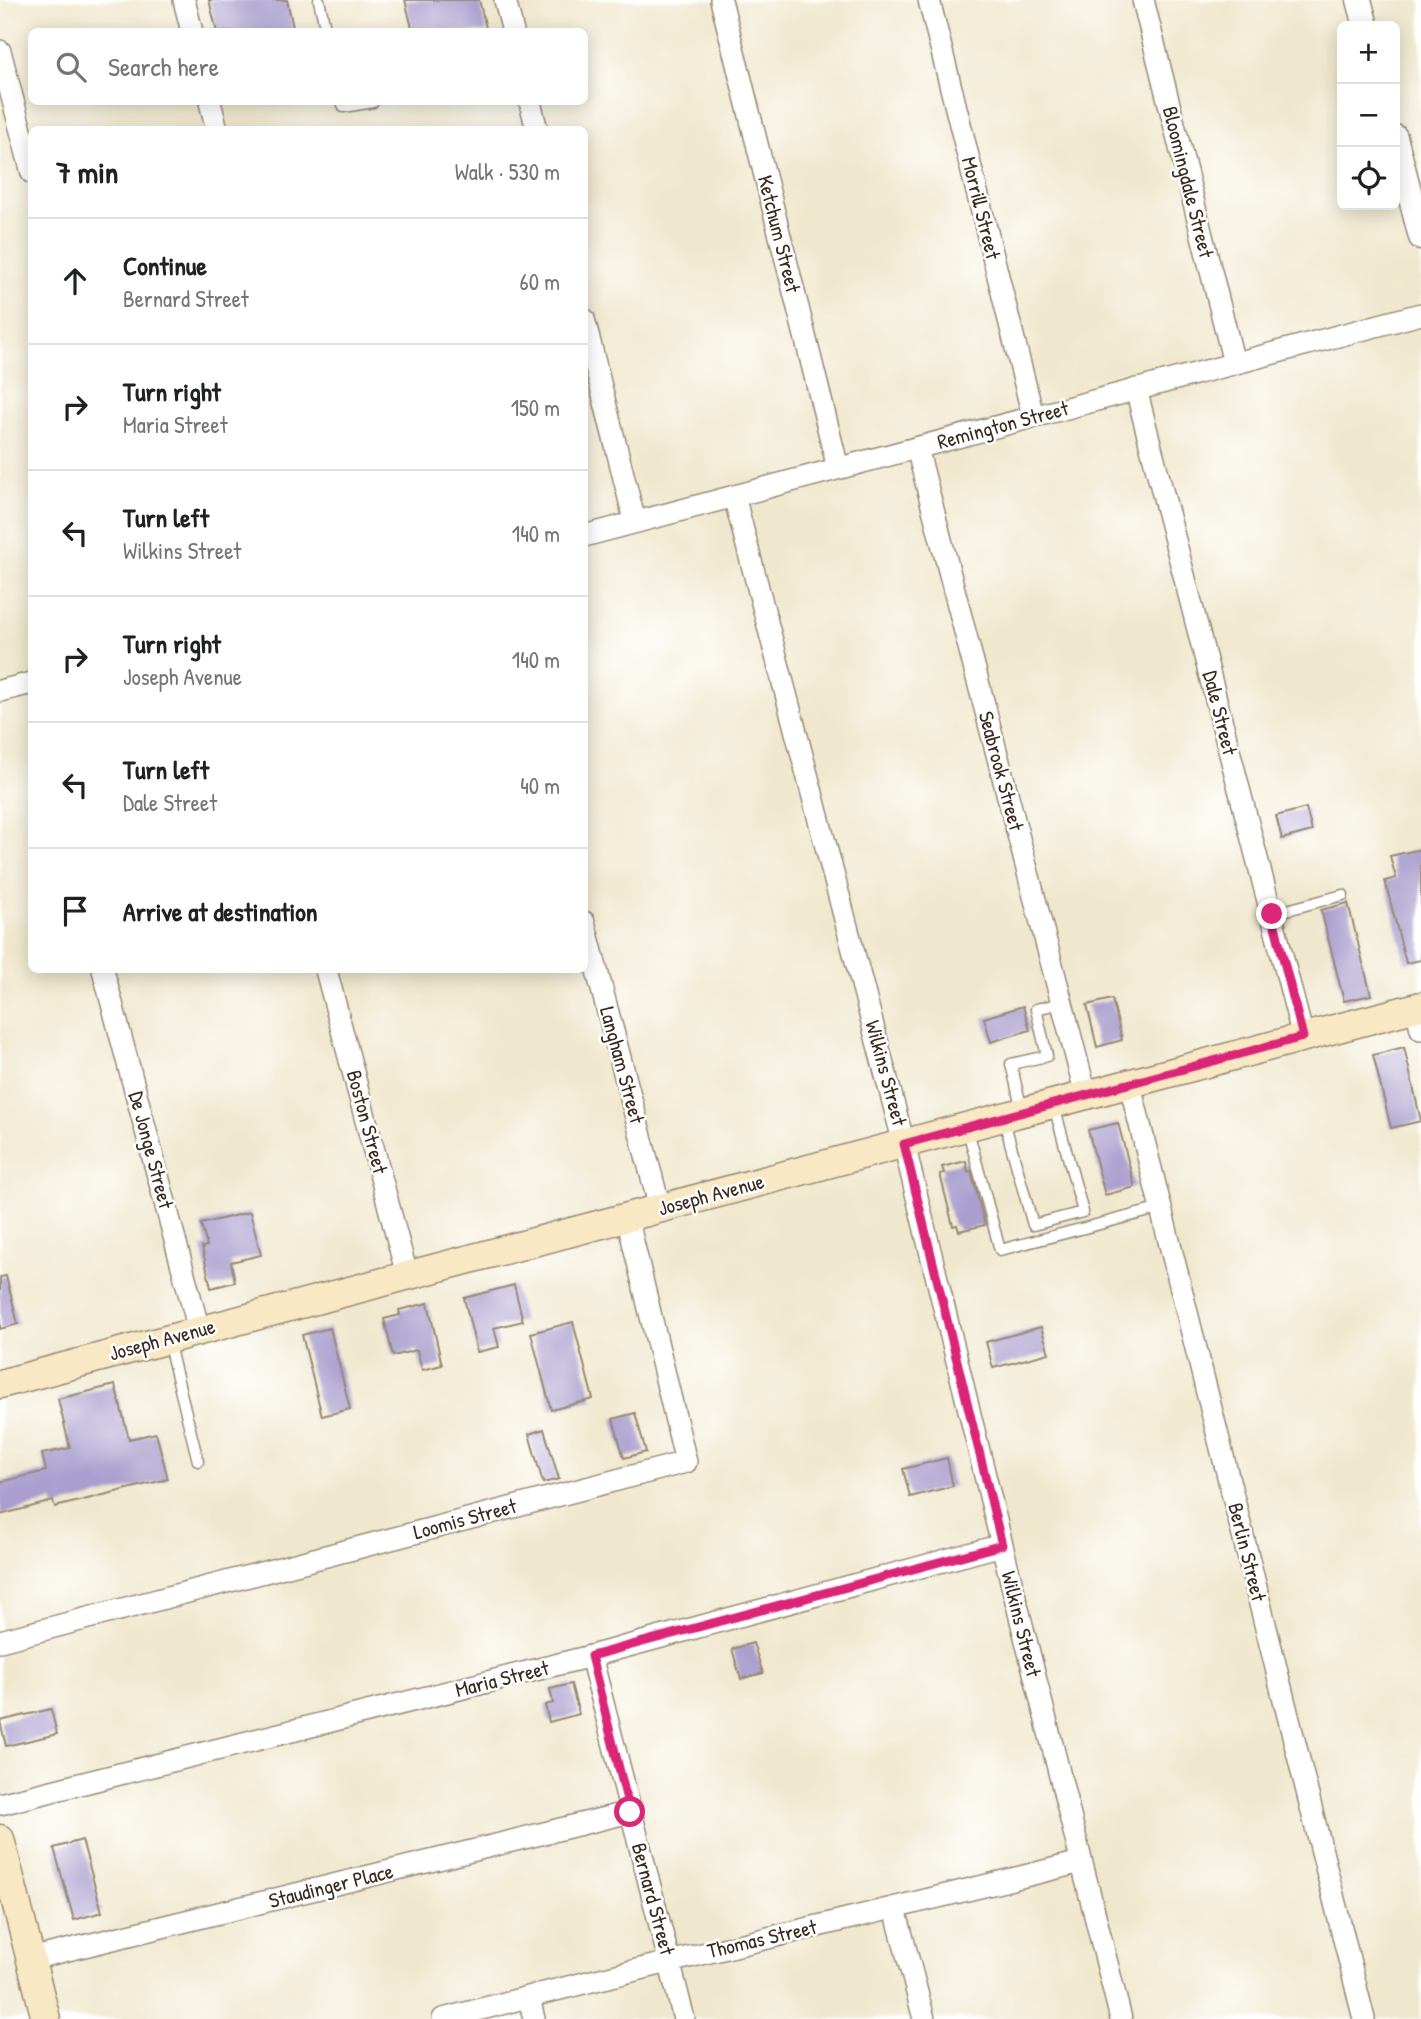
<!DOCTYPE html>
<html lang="en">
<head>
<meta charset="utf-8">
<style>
	body { margin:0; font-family:"Patrick Hand",sans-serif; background:#f2f2f2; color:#202124 }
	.controls { position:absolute; right:21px; top:21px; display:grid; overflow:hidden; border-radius:10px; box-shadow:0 4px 18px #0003 }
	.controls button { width:63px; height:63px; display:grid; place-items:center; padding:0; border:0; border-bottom:2px solid #e0e0e0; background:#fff; color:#202124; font:35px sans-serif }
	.stop { position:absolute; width:21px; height:21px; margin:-16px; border:5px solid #db2777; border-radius:50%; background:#fff }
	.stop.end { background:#db2777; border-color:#fff; box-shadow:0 2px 7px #0008 }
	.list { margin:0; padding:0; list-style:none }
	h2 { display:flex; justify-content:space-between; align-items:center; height:91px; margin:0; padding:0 28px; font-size:30px }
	h2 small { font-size:23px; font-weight:400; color:#757577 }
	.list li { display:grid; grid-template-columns:46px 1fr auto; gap:21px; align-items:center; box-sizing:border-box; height:126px; padding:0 28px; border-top:2px solid #e0e0e0 }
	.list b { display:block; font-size:26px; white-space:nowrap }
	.list p { margin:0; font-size:23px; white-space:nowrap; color:#757577 }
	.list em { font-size:23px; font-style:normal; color:#757577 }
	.icon { flex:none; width:38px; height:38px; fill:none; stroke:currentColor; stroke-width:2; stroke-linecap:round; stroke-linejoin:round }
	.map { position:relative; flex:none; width:1421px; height:2019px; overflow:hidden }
	.search { position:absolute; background:#fff; box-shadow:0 4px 18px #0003; left:28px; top:28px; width:560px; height:77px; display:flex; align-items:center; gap:18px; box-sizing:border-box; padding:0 24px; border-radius:10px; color:#757577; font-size:26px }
	.panel { position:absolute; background:#fff; box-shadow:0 4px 18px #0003; left:28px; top:126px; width:560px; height:847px; border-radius:10px }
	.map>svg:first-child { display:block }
	.building { fill:#a99ece }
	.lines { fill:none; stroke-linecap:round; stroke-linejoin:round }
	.service-casing { stroke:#968976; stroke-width:13 }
	.minor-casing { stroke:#968976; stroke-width:24 }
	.tertiary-casing { stroke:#968976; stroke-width:27 }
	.secondary-casing { stroke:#968976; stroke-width:31 }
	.service { stroke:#fff; stroke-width:10 }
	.minor { stroke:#fff; stroke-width:21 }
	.tertiary { stroke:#fff; stroke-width:24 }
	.secondary { stroke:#f8e8c3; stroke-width:28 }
	.route { stroke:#db2777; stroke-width:9 }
	.labels { text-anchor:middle; stroke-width:5; stroke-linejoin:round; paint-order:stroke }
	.street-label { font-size:21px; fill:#3b2a1e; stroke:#fff }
</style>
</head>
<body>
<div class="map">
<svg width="1421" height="2019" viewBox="0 0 1421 2019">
	<rect width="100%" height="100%" fill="#fff"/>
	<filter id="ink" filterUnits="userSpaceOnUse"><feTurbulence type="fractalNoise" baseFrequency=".0143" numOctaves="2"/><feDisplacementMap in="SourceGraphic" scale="14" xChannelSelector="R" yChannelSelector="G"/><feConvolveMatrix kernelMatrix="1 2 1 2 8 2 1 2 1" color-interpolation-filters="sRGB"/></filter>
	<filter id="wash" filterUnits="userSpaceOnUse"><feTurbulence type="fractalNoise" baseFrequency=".00686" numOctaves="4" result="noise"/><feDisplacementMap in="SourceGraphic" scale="28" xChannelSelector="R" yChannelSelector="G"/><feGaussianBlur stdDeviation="1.57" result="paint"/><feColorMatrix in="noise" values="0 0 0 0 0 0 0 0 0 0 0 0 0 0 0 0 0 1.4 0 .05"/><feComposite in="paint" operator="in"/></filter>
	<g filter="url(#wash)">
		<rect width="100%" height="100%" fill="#f0e8ce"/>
		<g id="blocks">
			<!-- building -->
			<g class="building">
				<polygon points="209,0 287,0 294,32 217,32"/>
				<polygon points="405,0 479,0 487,32 413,32"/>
				<polygon points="1306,808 1312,831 1282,839 1276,816"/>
				<polygon points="1421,849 1421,960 1406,963 1385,881 1396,878 1390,856"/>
				<polygon points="1348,903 1371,995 1344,1001 1321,910"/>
				<polygon points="1112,999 1122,1040 1097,1047 1087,1005"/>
				<polygon points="1023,1006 1030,1030 991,1042 984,1018"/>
				<polygon points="1404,1047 1421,1121 1391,1128 1373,1055"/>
				<polygon points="1118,1123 1135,1187 1105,1195 1088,1130"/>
				<polygon points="966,1161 968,1172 971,1171 985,1225 959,1231 957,1225 953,1226 940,1174 944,1173 942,1167"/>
				<polygon points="250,1212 261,1255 231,1262 235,1282 211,1288 202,1247 207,1246 201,1224"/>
				<polygon points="6,1276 18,1324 0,1329 0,1277"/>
				<polygon points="514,1285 523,1321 494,1328 499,1347 477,1352 464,1298"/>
				<polygon points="428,1303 442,1365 422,1370 417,1350 393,1356 384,1319 400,1315 399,1310"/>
				<polygon points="573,1322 593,1399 551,1410 531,1333"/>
				<polygon points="1041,1327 1049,1353 993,1368 986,1342"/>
				<polygon points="330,1328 350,1409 322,1416 302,1335"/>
				<polygon points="115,1385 129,1439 156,1433 168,1479 55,1507 53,1501 0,1515 0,1482 46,1471 42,1454 70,1448 58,1399"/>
				<polygon points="635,1413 646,1452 624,1458 613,1419"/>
				<polygon points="544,1429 559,1479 543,1483 529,1434"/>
				<polygon points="947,1458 953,1486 910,1497 903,1469"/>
				<polygon points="753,1643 763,1673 741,1679 732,1649"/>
				<polygon points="571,1684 579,1714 549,1722 545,1705 553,1703 550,1689"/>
				<polygon points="51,1709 57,1734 6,1746 0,1721"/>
				<polygon points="82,1840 102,1912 74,1920 54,1848"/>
			</g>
		</g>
	</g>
	<g filter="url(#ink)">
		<use href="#blocks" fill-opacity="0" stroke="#968976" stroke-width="2"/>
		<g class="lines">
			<defs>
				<g id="service">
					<polyline points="319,0 326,32"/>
					<polyline points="342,102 344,107 373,102"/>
					<polyline points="1272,914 1343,895"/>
					<polyline points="1022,1110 1011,1064 1047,1056 1036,1009 1062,1003"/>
					<polyline points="1003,1117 1033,1225 1083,1212 1054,1106"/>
					<polyline points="967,1127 1000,1250 1161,1208"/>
					<polyline points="168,1341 198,1461"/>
				</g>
				<g id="minor">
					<polyline points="184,0 192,32"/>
					<polyline points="505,0 513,32"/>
					<polyline points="721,0 838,468"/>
					<polyline points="929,0 1033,416"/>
					<polyline points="1143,0 1234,363"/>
					<polyline points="0,51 32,173"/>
					<polyline points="210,102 217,130"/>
					<polyline points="530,102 537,130"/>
					<polyline points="584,319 635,522"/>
					<polyline points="1136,389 1303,1037"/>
					<polyline points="917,448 1086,1095"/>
					<polyline points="734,496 904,1144 1002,1545 1121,2019"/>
					<polyline points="584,536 1421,314"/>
					<polyline points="0,691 32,683"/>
					<polyline points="584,922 660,1208"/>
					<polyline points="103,970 199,1330"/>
					<polyline points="326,970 407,1275"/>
					<polyline points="1416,1007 1421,1029"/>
					<polyline points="1130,1085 1364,2019"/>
					<polyline points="0,1641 686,1462 627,1217"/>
					<polyline points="591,1656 684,2019"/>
					<polyline points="0,1804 591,1656 1002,1545"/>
					<polyline points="895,1909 924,2019"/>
					<polyline points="31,1959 630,1812"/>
					<polyline points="529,1997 534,2019"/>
					<path d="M 443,2019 C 655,1963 869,1915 1081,1862"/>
				</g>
				<g id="tertiary">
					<polyline points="1359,0 1366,26"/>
					<polyline points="1395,137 1421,237"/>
				</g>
				<g id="secondary">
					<polyline points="0,1384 1421,1006"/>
					<polyline points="0,1839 46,2019"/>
				</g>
			</defs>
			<!-- service casing -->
			<use href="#service" class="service-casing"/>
			<!-- minor casing -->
			<use href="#minor" class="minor-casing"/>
			<!-- tertiary casing -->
			<use href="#tertiary" class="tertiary-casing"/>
			<!-- secondary casing -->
			<use href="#secondary" class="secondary-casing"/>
			<!-- service -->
			<use href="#service" class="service"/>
			<!-- minor -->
			<use href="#minor" class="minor"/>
			<!-- tertiary -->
			<use href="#tertiary" class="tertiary"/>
			<!-- secondary -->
			<use href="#secondary" class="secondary"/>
		</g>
	</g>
	<g class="lines" filter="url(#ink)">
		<!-- route -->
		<polyline class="route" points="630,1812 591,1656 1002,1545 904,1144 1303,1037 1272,914"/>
	</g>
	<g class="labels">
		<!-- street labels -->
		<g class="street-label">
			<text transform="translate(1188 182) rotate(76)" y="7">Bloomingdale Street</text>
			<text transform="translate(981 208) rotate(76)" y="7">Morrill Street</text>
			<text transform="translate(779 234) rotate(76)" y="7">Ketchum Street</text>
			<text transform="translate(1003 425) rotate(-15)" y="7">Remington Street</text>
			<text transform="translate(1220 713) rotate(76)" y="7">Dale Street</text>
			<text transform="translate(1001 771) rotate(75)" y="7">Seabrook Street</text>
			<text transform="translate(622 1065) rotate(75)" y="7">Langham Street</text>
			<text transform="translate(886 1073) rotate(75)" y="7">Wilkins Street</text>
			<text transform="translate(367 1122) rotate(75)" y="7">Boston Street</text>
			<text transform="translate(151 1150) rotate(75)" y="7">De Jonge Street</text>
			<text transform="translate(711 1195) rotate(-15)" y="7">Joseph Avenue</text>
			<text transform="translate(162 1340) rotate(-15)" y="7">Joseph Avenue</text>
			<text transform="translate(465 1519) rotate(-15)" y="7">Loomis Street</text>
			<text transform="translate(1247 1552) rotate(76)" y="7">Berlin Street</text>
			<text transform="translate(1021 1624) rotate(76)" y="7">Wilkins Street</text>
			<text transform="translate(502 1679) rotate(-14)" y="7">Maria Street</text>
			<text transform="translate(331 1886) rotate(-14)" y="7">Staudinger Place</text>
			<text transform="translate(653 1899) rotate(75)" y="7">Bernard Street</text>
			<text transform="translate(762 1939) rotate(-13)" y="7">Thomas Street</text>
		</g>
	</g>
</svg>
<div class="controls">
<button>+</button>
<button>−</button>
<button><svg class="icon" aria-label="locate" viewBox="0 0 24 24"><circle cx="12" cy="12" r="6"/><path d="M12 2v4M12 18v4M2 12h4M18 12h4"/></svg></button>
</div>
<div class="stop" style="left:630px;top:1812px"></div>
<div class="stop end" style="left:1272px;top:914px"></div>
<div class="search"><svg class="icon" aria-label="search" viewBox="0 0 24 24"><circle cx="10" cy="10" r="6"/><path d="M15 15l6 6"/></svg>Search here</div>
<section class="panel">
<h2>7 min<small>Walk · 530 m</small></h2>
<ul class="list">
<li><svg class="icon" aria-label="ahead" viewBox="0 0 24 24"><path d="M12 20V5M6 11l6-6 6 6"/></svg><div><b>Continue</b><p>Bernard Street</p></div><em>60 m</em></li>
<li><svg class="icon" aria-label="right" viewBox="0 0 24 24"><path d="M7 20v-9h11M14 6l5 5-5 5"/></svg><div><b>Turn right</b><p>Maria Street</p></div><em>150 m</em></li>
<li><svg class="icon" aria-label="left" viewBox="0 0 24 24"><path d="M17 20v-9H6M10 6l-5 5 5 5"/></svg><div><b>Turn left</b><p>Wilkins Street</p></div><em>140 m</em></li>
<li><svg class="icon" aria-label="right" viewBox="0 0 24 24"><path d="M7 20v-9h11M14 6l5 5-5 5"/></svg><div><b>Turn right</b><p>Joseph Avenue</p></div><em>140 m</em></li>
<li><svg class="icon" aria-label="left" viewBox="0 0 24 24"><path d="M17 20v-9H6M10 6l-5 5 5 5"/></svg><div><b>Turn left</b><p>Dale Street</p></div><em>40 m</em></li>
<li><svg class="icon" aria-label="arrive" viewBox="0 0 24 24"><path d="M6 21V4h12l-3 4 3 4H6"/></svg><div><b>Arrive at destination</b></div></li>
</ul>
</section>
</div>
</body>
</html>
